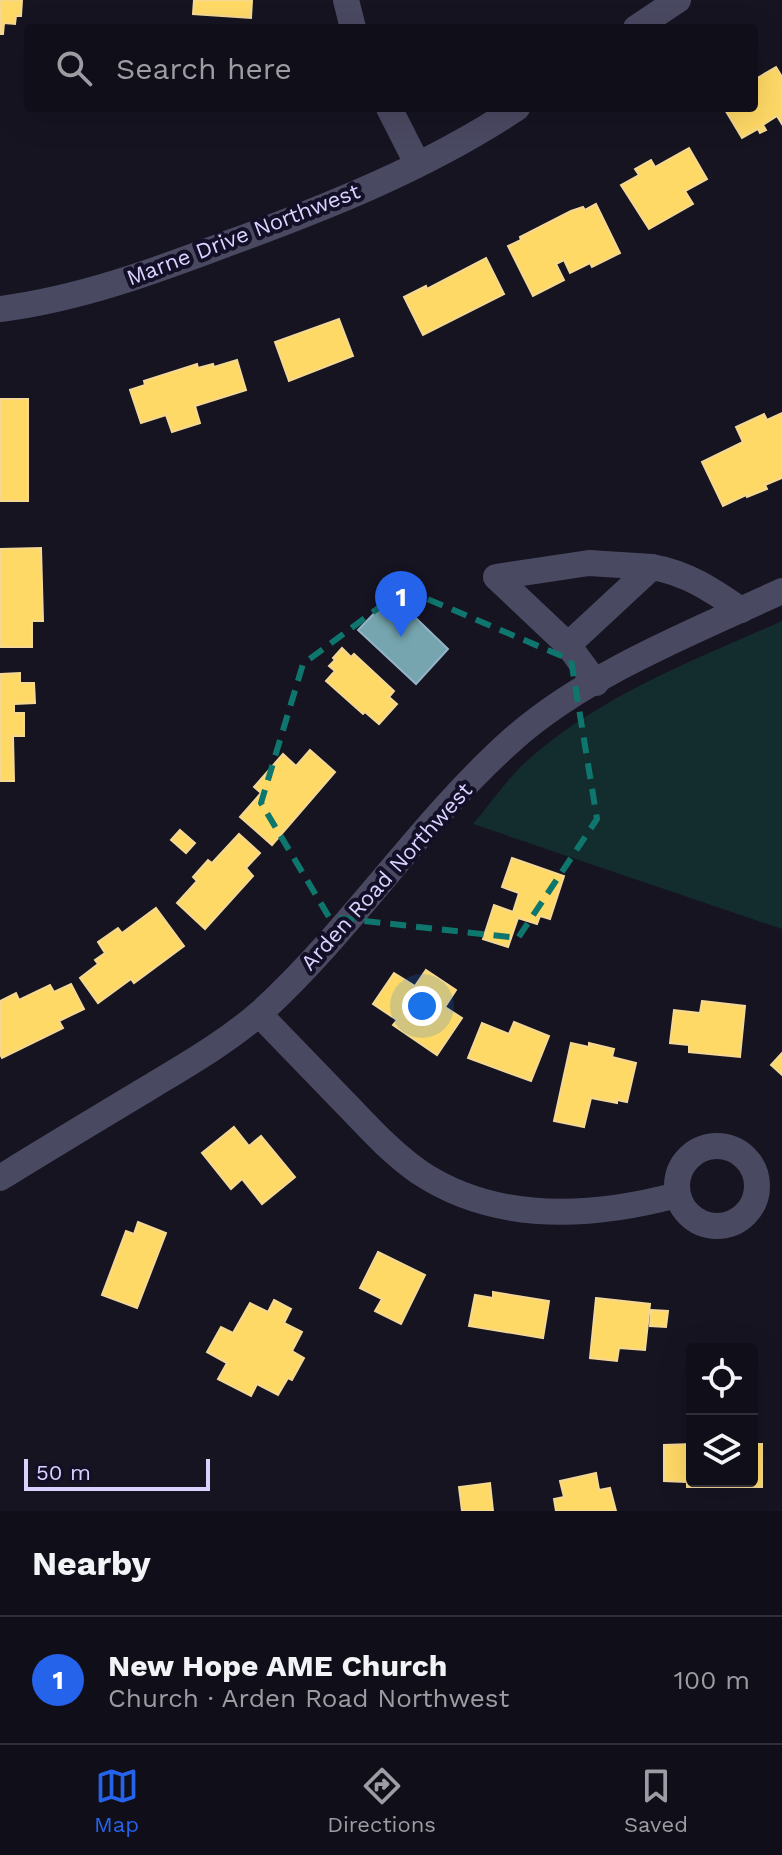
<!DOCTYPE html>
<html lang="en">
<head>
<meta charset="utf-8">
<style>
	body { margin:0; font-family:"Work Sans",sans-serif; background:#191822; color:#f1f3f6 }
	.controls { position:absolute; right:24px; bottom:24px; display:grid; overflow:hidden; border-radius:8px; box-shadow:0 8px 32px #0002 }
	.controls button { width:72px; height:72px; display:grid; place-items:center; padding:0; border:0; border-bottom:2px solid #302f38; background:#100f19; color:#f1f3f6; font:40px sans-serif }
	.scale { position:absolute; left:24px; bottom:20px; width:186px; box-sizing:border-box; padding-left:8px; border:4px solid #d9d4ff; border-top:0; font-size:22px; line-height:28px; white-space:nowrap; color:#d9d4ff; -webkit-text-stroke:6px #130f26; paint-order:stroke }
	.you { position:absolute; left:422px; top:1006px; width:28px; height:28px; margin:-20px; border:6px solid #fff; border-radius:50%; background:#1a73e8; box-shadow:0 0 0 12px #1a73e833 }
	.badge { display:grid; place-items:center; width:52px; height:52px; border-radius:50%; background:#2563eb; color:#fff; font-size:26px; font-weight:700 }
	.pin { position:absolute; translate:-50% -66px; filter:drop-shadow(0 2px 4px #0008) }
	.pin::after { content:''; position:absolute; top:42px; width:28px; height:24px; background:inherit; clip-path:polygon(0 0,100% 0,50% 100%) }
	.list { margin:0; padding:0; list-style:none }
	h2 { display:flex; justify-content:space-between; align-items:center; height:104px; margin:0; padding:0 32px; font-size:34px }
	h2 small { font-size:26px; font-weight:400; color:#9c9ca2 }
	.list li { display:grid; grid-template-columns:52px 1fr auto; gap:24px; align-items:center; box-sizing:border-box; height:128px; padding:0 32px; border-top:2px solid #302f38 }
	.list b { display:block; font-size:30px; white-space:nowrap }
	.list p { margin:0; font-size:26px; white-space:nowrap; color:#9c9ca2 }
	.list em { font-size:26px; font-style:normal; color:#9c9ca2 }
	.icon { flex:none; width:44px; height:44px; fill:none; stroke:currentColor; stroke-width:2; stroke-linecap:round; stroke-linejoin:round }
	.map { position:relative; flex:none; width:782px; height:1511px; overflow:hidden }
	.search { position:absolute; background:#100f19; box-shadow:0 8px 32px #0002; left:24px; right:24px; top:24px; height:88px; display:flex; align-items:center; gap:20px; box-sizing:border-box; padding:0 28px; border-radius:8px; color:#9c9ca2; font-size:30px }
	.sheet { height:232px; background:#100f19 }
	nav { display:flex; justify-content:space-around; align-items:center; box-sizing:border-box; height:112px; border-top:2px solid #302f38; background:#100f19; font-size:22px; color:#9c9ca2 }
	nav a { display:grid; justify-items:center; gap:4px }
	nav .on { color:#2563eb }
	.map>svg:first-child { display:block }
	.green { fill:#132c2d }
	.homes { fill:#ffd966; stroke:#f4d894; stroke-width:2 }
	.public { fill:#76a5af; stroke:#94b3c7; stroke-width:2 }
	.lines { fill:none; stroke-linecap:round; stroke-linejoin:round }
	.minor { stroke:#4a4962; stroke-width:26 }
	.marked { fill:none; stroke:#0f766e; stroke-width:6; stroke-dasharray:16 10; stroke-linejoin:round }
	.labels { text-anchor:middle; stroke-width:8; stroke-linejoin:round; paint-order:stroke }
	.street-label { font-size:22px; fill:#d9d4ff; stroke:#130f26 }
</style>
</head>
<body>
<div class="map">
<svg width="782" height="1511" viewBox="0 0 782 1511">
	<rect width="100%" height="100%" fill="#161421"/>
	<!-- green -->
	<path class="green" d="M 782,621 L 782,929 L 473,824 C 491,803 508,777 529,759 C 601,695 696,659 782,621 Z"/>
	<!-- homes -->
	<g class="homes">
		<polygon points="0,0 22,0 21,16 16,16 15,24 4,23 3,34 0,34"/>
		<polygon points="194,0 252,0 251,18 193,14"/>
		<polygon points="776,67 782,77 782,124 777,116 763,125 766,130 760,133 758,129 742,138 724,108 754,108 754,80"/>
		<polygon points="689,148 707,179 685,191 693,204 649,229 621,185 639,175 635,169 651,160 655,167"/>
		<polygon points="596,204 620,253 592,267 590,263 570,273 564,260 556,264 564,280 533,296 508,246 521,240 520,237 571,211 583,207 585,210"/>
		<polygon points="486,258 504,294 423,335 404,297 426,286 427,289"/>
		<polygon points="339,319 353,356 289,381 275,342"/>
		<polygon points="237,360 246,390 195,406 200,423 172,432 166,415 141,423 130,390 145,385 144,381 197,364 198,368 213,364 214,367"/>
		<rect x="0" y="399" width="28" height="102"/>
		<polygon points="782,413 782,478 765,485 767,489 747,497 746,495 723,506 702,462 743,442 736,427 764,414 767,420"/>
		<polygon points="41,548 43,621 32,621 32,647 0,647 0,549"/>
		<polygon points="342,648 351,657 354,654 394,691 389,697 397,704 379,724 365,712 363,714 326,681 335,671 329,666 335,660 333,658"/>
		<polygon points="20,673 20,683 34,683 35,703 14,704 14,713 24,713 24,736 13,736 14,781 0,781 0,674"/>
		<polygon points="310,750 335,772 272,845 240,817 261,793 254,787 283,754 296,766"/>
		<polygon points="180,830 195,843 186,853 171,840"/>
		<polygon points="239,834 260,853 246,868 253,876 205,929 177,903 197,881 193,877 208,860 212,863"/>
		<polygon points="512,858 564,876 550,919 540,916 537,924 518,918 508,947 483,939 494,905 513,912 519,893 502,887"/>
		<polygon points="156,908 184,946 134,983 131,979 98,1003 80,978 98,964 95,960 105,953 98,942 118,928 122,933"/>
		<polygon points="426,970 456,990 445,1007 462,1018 437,1055 393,1025 397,1020 373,1004 394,973 415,986"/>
		<polygon points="71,984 84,1009 59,1021 63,1028 2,1058 0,1054 0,1001 16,993 19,1000 50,985 54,992"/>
		<polygon points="702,1001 745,1006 740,1057 689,1052 689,1045 670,1043 674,1010 700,1013"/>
		<polygon points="514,1022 549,1036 531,1081 468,1058 482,1023 509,1034"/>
		<polygon points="571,1043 589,1047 589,1043 614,1049 612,1057 636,1063 627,1102 617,1100 617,1103 591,1098 584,1127 554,1121"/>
		<polygon points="782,1053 782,1075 771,1065"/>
		<polygon points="234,1127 249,1146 261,1136 295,1177 262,1204 242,1179 231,1189 202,1153"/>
		<polygon points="138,1222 166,1233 137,1308 102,1295 126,1231 134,1234"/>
		<polygon points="378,1252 425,1275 401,1324 375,1311 382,1299 360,1288"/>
		<polygon points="493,1292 549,1301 543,1338 469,1326 475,1295 493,1298"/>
		<polygon points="596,1298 650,1304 645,1350 619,1348 617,1361 590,1358"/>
		<polygon points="274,1300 291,1309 284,1323 302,1332 292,1351 304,1358 292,1380 288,1378 278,1395 257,1384 251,1396 218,1379 227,1363 207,1352 221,1327 233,1333 250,1303 268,1312"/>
		<polygon points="651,1310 668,1311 666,1327 650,1326"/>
		<polygon points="692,1444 692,1481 752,1481 752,1444 762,1444 762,1487 687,1487 687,1482 664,1481 664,1445"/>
		<polygon points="596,1473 599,1490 610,1488 616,1511 556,1511 554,1499 564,1497 560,1481"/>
		<polygon points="490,1483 493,1511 462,1511 459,1487"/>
	</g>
	<!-- public -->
	<polygon class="public" points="392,595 448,649 416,684 358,630"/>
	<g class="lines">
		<!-- minor -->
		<g class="minor">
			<polyline points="346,0 353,28"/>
			<polyline points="636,28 678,0"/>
			<polyline points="389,108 417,163"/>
			<path d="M 0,309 C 79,299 155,271 229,243 C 328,207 428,167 517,108"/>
			<polyline points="568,645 496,577 589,563 652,567"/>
			<path d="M 596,683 L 568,645 L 652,567 C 687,573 712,590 741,610"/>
			<path d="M 259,1014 C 288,1044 318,1075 348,1106 C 370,1129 392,1153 419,1172 C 497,1224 591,1218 677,1195"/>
			<circle cx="717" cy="1186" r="40"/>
			<path d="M 0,1178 C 50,1147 100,1117 150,1087 C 188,1064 228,1041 261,1012 C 352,929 420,822 512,740 C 586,674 693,632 782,591"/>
		</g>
	</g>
	<!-- marked area -->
	<path class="marked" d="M 404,589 L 571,660 L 597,819 L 518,938 L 329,917 L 261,803 L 303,664 Z"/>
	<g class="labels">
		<!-- street labels -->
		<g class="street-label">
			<text transform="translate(243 234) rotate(-21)" y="8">Marne Drive Northwest</text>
			<text transform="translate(386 876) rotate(-48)" y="8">Arden Road Northwest</text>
		</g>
	</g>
</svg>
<div class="controls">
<button><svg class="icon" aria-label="locate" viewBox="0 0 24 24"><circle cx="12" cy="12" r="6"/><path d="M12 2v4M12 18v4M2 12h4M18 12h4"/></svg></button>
<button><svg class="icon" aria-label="layers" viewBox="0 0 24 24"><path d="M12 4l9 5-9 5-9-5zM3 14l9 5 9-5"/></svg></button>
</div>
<div class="scale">50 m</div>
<div class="you"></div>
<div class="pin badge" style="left:401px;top:637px">1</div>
<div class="search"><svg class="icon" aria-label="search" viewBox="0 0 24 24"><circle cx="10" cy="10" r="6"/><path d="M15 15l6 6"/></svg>Search here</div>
</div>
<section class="sheet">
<h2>Nearby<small></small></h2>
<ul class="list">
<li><span class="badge">1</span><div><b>New Hope AME Church</b><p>Church · Arden Road Northwest</p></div><em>100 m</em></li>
</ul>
</section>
<nav>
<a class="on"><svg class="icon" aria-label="map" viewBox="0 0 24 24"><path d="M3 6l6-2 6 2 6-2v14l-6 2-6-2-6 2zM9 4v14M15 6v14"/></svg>Map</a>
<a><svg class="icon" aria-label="directions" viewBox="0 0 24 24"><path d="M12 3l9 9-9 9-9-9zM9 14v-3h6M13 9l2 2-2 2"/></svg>Directions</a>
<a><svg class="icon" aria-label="saved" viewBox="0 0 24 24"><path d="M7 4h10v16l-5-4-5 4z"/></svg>Saved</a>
</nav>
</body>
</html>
